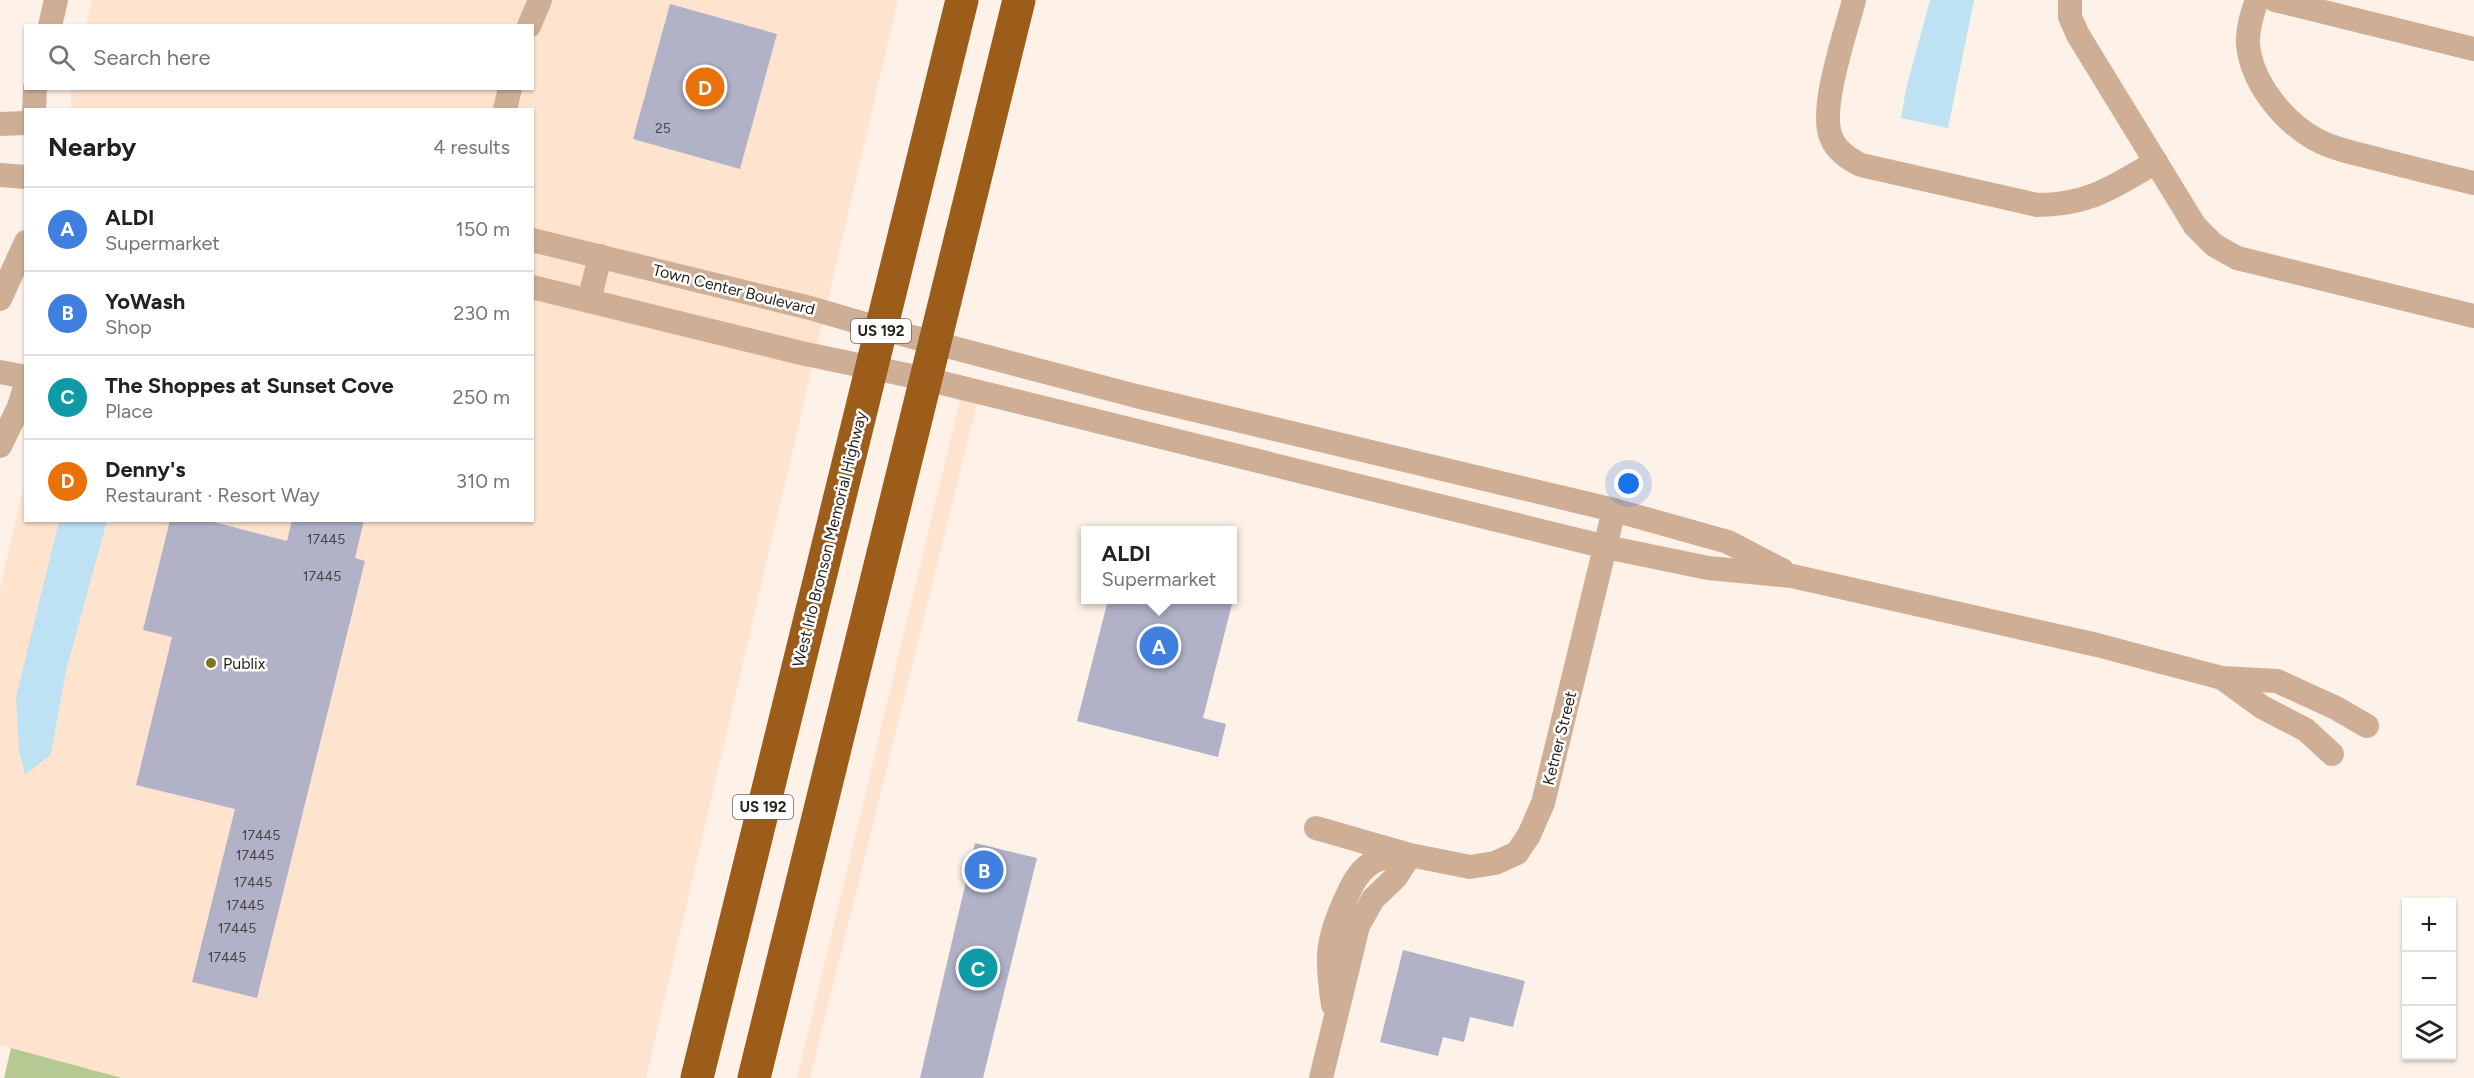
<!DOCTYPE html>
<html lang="en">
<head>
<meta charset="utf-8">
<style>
	body { margin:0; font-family:Figtree,sans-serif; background:#f6f6f6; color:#222 }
	.controls { position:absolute; right:18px; bottom:18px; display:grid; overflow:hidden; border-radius:0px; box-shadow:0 2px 4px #0004 }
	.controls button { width:54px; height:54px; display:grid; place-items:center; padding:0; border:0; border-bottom:2px solid #e0e0e0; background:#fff; color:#222; font:30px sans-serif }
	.you { position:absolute; left:1629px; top:484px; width:21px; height:21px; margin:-15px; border:4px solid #fff; border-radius:50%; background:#1a73e8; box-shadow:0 0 0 9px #1a73e833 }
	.badge { display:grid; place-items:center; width:39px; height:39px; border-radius:50%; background:#b45309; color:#fff; font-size:20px; font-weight:700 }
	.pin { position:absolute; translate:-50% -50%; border:3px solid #fff; box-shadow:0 2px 6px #0006 }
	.popup { position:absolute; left:1081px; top:526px; width:156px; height:78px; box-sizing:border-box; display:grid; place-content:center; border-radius:0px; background:#fff; filter:drop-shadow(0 2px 4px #0005); font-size:20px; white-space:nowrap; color:#767676 }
	.popup b { font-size:22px; color:#222 }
	.popup::after { content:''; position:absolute; left:50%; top:100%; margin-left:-12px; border:12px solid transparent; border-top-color:#fff }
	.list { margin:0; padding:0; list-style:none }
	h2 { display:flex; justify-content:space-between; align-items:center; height:78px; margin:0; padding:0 24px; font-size:26px }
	h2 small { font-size:20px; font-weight:400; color:#767676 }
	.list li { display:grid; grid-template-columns:39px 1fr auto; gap:18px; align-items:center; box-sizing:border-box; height:84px; padding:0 24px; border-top:2px solid #e0e0e0 }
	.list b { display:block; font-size:22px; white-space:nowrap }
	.list p { margin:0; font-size:20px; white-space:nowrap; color:#767676 }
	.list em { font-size:20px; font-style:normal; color:#767676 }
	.icon { flex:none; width:33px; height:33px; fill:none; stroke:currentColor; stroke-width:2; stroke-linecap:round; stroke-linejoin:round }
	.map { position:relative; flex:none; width:2474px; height:1078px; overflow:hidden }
	.search { position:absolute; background:#fff; box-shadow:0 2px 4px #0004; left:24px; top:24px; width:510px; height:66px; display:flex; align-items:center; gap:15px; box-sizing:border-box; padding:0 21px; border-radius:0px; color:#767676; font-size:22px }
	.panel { position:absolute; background:#fff; box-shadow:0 2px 4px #0004; left:24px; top:108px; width:510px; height:414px; border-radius:0px }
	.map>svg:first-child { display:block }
	.built { fill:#fee3ce }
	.green { fill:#b6c992 }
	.water { fill:#bee1f4 }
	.building { fill:#b1b2c8 }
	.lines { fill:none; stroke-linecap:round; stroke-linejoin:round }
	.street { stroke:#ceaf95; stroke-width:24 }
	.highway { stroke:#9c5d1b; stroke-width:33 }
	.poi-dot { fill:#7f771c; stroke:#fff; stroke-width:2 }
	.labels { text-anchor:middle; stroke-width:5; stroke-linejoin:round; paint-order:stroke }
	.number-label { font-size:14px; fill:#494445 }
	.shield { fill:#fff; stroke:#67625e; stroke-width:1.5 }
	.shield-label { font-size:15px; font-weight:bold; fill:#261f19 }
	.street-label { font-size:16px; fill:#261f19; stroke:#fff }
	.poi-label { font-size:16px; fill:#261f19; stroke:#fff; text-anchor:start }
</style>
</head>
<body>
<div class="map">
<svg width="2474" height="1078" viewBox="0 0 2474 1078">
	<rect width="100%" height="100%" fill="#fdf1e8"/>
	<!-- built -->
	<g class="built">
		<polygon points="92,0 898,0 646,1078 122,1078 0,1045 0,589 25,482 26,520 59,521 17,697 51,754 66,671 107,521 532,520 532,110 71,110 71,89 532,88 532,26 86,25"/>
		<polygon points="961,396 978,400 810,1078 797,1078"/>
	</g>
	<!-- green -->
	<polygon class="green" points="11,1048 122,1078 4,1078"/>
	<!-- water -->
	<g class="water">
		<polygon points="1930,0 1974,0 1948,128 1901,118 1906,89"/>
		<polygon points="59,521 107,521 66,671 51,754 25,775 19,751 16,697"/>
	</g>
	<!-- building -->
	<g class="building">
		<polygon points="670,4 777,34 740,169 633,139"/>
		<polygon points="170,520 206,520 287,541 292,520 364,520 355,558 365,561 257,998 192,982 235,809 136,785 172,637 143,630"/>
		<polygon points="1108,600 1233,600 1203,718 1226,724 1218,757 1077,721"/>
		<polygon points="975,843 1037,858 983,1078 920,1078"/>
		<polygon points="1403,950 1525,981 1513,1027 1470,1017 1464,1042 1443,1037 1438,1056 1380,1042"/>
	</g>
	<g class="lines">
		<!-- street -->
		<g class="street">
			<path d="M 1854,0 C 1846,32 1819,108 1831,137 C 1836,151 1849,159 1861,165 L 2037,205 C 2089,205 2113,187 2156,162"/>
			<polyline points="2070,0 2070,17 2078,35 2195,226 2214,245 2237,258 2474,316"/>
			<path d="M 2257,0 C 2252,14 2247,29 2248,45 C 2252,83 2283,121 2315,139 C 2335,150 2359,154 2381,160 C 2412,168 2443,176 2474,183"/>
			<polyline points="2275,0 2474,49"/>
			<polyline points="50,26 56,0"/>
			<polyline points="529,26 540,0"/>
			<polyline points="34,110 35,88"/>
			<polyline points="505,110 510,88"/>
			<polyline points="0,124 26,123"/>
			<polyline points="0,175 26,177"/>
			<polyline points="532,240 810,308 882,329 1136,396 1614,510 1728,542 1782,570"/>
			<polyline points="532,287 801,353 926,379 1606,547 1708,568 1792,576 2097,645 2222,678 2277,681 2336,708 2367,726"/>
			<polyline points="0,299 26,242"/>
			<polyline points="589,301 600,256"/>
			<polyline points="0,372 26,377"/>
			<polyline points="0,446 19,407 26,383"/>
			<polyline points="2222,678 2262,707 2306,730 2332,754"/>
			<polyline points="1316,828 1410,855 1470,867 1495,863 1517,853 1529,835 1543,803 1614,510"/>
			<path d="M 1333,1005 C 1326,959 1326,941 1346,898 C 1352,885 1358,872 1370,864 C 1380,857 1393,856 1405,855"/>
			<polyline points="1321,1078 1358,926 1373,899 1396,877 1410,855"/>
		</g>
		<!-- highway -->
		<g class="highway">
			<polyline points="697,1078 962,0"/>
			<polyline points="754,1078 1019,0"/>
		</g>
	</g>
	<!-- markers -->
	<circle class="poi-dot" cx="211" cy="663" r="6"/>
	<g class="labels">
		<!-- number labels -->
		<g class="number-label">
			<text x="663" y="133">25</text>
			<text x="326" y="544">17445</text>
			<text x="322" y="581">17445</text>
			<text x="261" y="840">17445</text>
			<text x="255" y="860">17445</text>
			<text x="253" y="887">17445</text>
			<text x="245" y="910">17445</text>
			<text x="237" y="933">17445</text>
			<text x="227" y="962">17445</text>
		</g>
		<!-- shield labels -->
		<g class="shield">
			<rect x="851" y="319" width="60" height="24" rx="4.5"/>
			<rect x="733" y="795" width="60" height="24" rx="4.5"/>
		</g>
		<g class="shield-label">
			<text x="881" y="336">US 192</text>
			<text x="763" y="812">US 192</text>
		</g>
		<!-- street labels -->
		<g class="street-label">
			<text transform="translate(734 289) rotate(14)" y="6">Town Center Boulevard</text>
			<text transform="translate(829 539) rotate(-76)" y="6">West Irlo Bronson Memorial Highway</text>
			<text transform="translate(1559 738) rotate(-76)" y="6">Ketner Street</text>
		</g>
		<!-- poi labels -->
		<g class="poi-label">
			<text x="223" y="669">Publix</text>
		</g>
	</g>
</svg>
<div class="controls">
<button>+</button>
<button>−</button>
<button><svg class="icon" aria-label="layers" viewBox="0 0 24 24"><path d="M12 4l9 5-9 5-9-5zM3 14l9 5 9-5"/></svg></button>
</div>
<div class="you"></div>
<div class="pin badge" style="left:1159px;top:646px;background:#3f7fe0">A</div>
<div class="popup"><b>ALDI</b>Supermarket</div>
<div class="pin badge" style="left:984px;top:870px;background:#3f7fe0">B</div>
<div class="pin badge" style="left:978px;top:968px;background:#0f9aa8">C</div>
<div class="pin badge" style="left:705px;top:87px;background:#e8710a">D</div>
<div class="search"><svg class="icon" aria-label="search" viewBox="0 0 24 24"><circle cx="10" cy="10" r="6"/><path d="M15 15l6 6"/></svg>Search here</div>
<section class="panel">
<h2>Nearby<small>4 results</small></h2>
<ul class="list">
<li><span class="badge" style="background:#3f7fe0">A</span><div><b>ALDI</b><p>Supermarket</p></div><em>150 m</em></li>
<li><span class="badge" style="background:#3f7fe0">B</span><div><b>YoWash</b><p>Shop</p></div><em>230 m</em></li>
<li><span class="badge" style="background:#0f9aa8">C</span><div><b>The Shoppes at Sunset Cove</b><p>Place</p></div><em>250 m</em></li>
<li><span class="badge" style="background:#e8710a">D</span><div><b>Denny's</b><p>Restaurant · Resort Way</p></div><em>310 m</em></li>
</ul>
</section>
</div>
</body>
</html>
